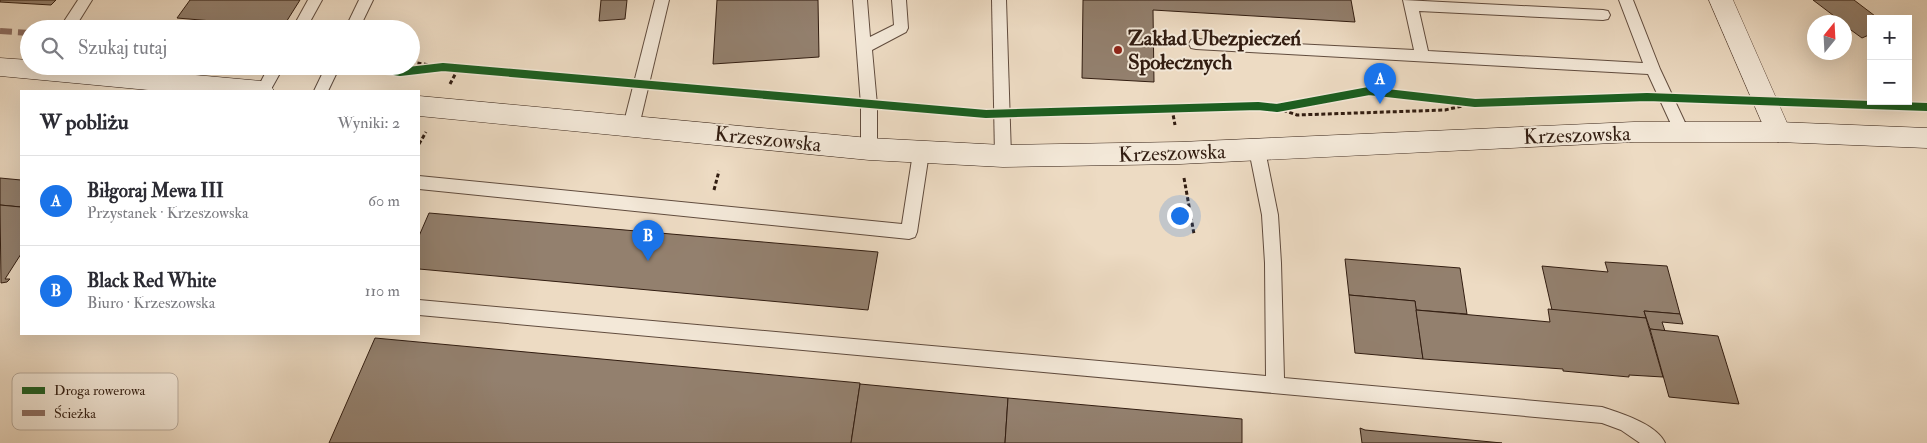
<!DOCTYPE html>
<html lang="pl">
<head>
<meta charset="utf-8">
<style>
	body { margin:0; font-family:"IM FELL Double Pica",serif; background:#f2f2f3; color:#2b2b33 }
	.controls { position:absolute; right:15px; top:15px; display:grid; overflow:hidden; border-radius:0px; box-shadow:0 5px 20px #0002 }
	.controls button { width:45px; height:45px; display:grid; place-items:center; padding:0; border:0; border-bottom:1px solid #e1e1e2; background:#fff; color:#2b2b33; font:25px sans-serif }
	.compass { position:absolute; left:1807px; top:15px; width:45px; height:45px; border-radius:50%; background:#fff; box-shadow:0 5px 20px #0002; rotate:18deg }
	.you { position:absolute; left:1179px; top:215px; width:18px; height:18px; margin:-12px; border:4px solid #fff; border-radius:50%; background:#1a73e8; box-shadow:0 0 0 8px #1a73e833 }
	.badge { display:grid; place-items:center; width:32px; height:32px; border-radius:50%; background:#1a73e8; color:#fff; font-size:16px; font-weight:700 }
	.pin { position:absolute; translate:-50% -41px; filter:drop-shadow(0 1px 2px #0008) }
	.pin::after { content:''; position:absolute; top:26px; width:18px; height:15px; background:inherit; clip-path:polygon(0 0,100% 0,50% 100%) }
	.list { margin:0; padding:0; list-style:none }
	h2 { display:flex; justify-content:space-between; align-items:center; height:65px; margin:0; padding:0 20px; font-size:21px }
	h2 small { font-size:16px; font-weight:400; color:#7c7c81 }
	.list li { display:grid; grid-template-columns:32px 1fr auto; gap:15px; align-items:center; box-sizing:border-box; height:90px; padding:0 20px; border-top:1px solid #e1e1e2 }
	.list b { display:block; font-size:19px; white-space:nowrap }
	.list p { margin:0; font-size:16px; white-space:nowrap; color:#7c7c81 }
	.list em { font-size:16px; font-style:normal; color:#7c7c81 }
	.icon { flex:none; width:28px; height:28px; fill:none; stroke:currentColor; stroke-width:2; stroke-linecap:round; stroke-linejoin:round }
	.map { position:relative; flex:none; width:1927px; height:443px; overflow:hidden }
	.search { position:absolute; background:#fff; box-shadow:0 5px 20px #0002; left:20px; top:20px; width:400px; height:55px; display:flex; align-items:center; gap:12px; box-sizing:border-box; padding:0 18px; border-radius:28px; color:#7c7c81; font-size:19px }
	.panel { position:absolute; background:#fff; box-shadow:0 5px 20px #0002; left:20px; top:90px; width:400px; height:245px; border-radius:0px }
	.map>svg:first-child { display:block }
	.building { fill:#93806e; stroke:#321d11 }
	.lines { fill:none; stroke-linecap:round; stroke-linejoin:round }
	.lane-casing { stroke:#614c3e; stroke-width:2 }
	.street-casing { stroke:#614c3e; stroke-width:1 }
	.secondary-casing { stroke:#321d11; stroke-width:1 }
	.path { stroke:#321d11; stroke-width:3; stroke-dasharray:4 2.5; stroke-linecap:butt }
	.lane { fill:#f3e8d8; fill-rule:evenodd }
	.street { fill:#f3e8d8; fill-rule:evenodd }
	.secondary { fill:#f3e8d8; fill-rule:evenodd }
	.quiet { stroke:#8d6e63; stroke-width:6; stroke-dasharray:12 6; stroke-linecap:butt }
	.cycleway-casing { stroke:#f3e8d8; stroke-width:11 }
	.cycleway { stroke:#1b5e20; stroke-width:8 }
	.poi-dot { fill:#8f2418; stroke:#f3e8d8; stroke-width:2 }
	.labels { text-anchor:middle; stroke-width:4; stroke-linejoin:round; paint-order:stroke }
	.poi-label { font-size:21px; font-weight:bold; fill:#321d11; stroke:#f3e8d8; text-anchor:start }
	.street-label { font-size:21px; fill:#321d11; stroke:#f3e8d8 }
	.key { fill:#f3e8d8; stroke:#b9ab9c; stroke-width:1 }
	.key-label { font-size:14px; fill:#321d11 }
</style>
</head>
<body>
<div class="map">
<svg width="1927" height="443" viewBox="0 0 1927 443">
	<rect width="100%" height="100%" fill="#eddbc3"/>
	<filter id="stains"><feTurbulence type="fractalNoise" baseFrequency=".004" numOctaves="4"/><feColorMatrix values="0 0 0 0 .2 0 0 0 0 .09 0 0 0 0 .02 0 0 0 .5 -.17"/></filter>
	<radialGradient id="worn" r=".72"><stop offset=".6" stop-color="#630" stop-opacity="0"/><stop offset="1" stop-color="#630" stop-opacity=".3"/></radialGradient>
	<!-- building -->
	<g class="building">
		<polygon points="0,0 56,0 51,5 0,2"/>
		<polygon points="190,0 300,0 283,27 177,18"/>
		<polygon points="601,0 627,0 625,19 599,21"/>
		<polygon points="717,0 818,0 819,57 713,64"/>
		<polygon points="1083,0 1351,0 1355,22 1153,10 1154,82 1082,78"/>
		<polygon points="1813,0 1854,0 1879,19 1871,19 1871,34 1862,38 1844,25 1844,22 1842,22"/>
		<polygon points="0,178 21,180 21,207 0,205"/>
		<polygon points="0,205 21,207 21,254 5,279 10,279 7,282 1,283"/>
		<polygon points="429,213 878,252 868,310 419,269 419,236"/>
		<polygon points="1345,259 1460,268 1467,314 1416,310 1415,301 1349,295"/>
		<polygon points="1605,262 1667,266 1680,314 1644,311 1646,318 1552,310 1542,266 1608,272"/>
		<polygon points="1349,295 1415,301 1423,359 1355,353"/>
		<polygon points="1548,309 1646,318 1663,377 1629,375 1629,377 1563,371 1563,369 1423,359 1416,310 1550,322"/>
		<polygon points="1644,311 1680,314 1683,324 1662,322 1665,331 1650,329"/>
		<polygon points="1650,329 1718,336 1739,404 1669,397"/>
		<polygon points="375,338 860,383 860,384 851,443 329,443"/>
		<polygon points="860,384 1008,398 1005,443 851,443"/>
		<polygon points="1008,398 1242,419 1242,443 1005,443"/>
		<polygon points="1360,428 1365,430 1502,443 1362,443"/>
	</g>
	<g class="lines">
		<defs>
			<g id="lane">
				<polygon points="78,0 92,0 74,29 59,29"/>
				<polygon points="308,0 322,0 306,29 292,29"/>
				<polygon points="359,0 373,0 359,29 345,29"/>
				<polygon points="655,0 669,0 639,126 636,130 631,132 626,130 623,126"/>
				<polygon points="853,0 867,0 870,37 894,25 892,0 906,0 908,28 906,32 872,50 877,105 877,149 874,153 869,155 864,153 861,149 861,105"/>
				<polygon points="992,0 1006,0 1011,156 1009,160 1003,162 997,160 995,156"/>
				<polygon points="1403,0 1603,10 1608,11 1610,15 1608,19 1603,20 1419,11 1428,51 1643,63 1619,0 1633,0 1660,69 1689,131 1686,135 1681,137 1676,135 1648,74 1196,49 1191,48 1189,44 1191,40 1196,39 1414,50"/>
				<polygon points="269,66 284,66 270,91 256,91"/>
				<polygon points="326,66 340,66 328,91 314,91"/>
				<path d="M 1257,144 L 1262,146 L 1265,150 L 1278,215 L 1281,263 L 1284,378 L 1602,407 C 1620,413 1657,424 1665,443 L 1640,443 L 1621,430 L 1602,423 L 419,315 L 419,300 L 1266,376 L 1265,263 L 1262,215 L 1249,150 L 1252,146 Z"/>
				<polygon points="921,147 927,149 929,153 917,232 915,237 909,239 419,189 419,176 902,224 913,153 915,149"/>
			</g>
			<polygon id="street" points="1709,0 1733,0 1791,132 1787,139 1778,142 1769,139"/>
			<g id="secondary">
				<polygon points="0,58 29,60 29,66 96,66 261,81 270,84 274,91 159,91 0,76"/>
				<polygon points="419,96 869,138 1003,145 1180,142 1634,122 1778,122 1927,128 1927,148 1778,142 1634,142 1180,164 1003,167 869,160 419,116"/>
			</g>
		</defs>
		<!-- lane casing -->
		<use href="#lane" class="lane-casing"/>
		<!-- street casing -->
		<use href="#street" class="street-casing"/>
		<!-- secondary casing -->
		<use href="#secondary" class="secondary-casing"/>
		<!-- path -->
		<g class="path">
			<polyline points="411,62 443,67"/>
			<polyline points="450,84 458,69"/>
			<polyline points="1277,108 1297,115 1445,110 1475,103"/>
			<polyline points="1172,109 1175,125"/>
			<polyline points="419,144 426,132"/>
			<polyline points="1184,178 1194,234"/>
			<polyline points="714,190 719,171"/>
		</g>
		<!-- lane -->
		<use href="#lane" class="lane"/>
		<!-- street -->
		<use href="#street" class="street"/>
		<!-- secondary -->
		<use href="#secondary" class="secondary"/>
		<!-- quiet -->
		<polyline class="quiet" points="0,31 29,33"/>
		<defs>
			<polyline id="cycleway" points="367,66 400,72 443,67 986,114 1258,106 1277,108 1369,91 1475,103 1647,97 1927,107"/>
		</defs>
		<!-- cycleway casing -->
		<use href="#cycleway" class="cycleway-casing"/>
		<!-- cycleway -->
		<use href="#cycleway" class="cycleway"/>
	</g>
	<!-- markers -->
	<circle class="poi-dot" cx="1118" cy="50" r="5"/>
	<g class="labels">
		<!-- poi labels -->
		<g class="poi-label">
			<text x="1128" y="45">Zakład Ubezpieczeń<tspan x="1128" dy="24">Społecznych</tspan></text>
		</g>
		<!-- street labels -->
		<g class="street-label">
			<text transform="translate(1577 135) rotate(-2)" y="7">Krzeszowska</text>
			<text transform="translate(768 139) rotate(6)" y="7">Krzeszowska</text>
			<text transform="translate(1172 153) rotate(-2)" y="7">Krzeszowska</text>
		</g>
	</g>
	<!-- legend -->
	<rect x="12" y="373" width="166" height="57" rx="8" class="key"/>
	<rect x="22" y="387" width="23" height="7" fill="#1b5e20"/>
	<rect x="22" y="410" width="23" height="6" fill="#8d6e63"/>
	<g class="key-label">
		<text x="54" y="395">Droga rowerowa</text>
		<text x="54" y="418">Ścieżka</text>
	</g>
	<rect width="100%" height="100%" filter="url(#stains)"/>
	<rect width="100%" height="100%" fill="url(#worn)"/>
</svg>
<div class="controls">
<button>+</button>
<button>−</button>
</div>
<svg class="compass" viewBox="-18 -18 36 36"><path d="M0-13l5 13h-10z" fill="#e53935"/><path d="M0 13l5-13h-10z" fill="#7c7c81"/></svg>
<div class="you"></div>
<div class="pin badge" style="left:1380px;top:104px">A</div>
<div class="pin badge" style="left:648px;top:261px">B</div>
<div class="search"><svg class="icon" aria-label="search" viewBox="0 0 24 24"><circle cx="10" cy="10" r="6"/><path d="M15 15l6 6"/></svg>Szukaj tutaj</div>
<section class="panel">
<h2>W pobliżu<small>Wyniki: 2</small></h2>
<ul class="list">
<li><span class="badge">A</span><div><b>Biłgoraj Mewa III</b><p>Przystanek · Krzeszowska</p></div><em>60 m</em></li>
<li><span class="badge">B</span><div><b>Black Red White</b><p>Biuro · Krzeszowska</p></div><em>110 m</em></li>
</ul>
</section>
</div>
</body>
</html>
